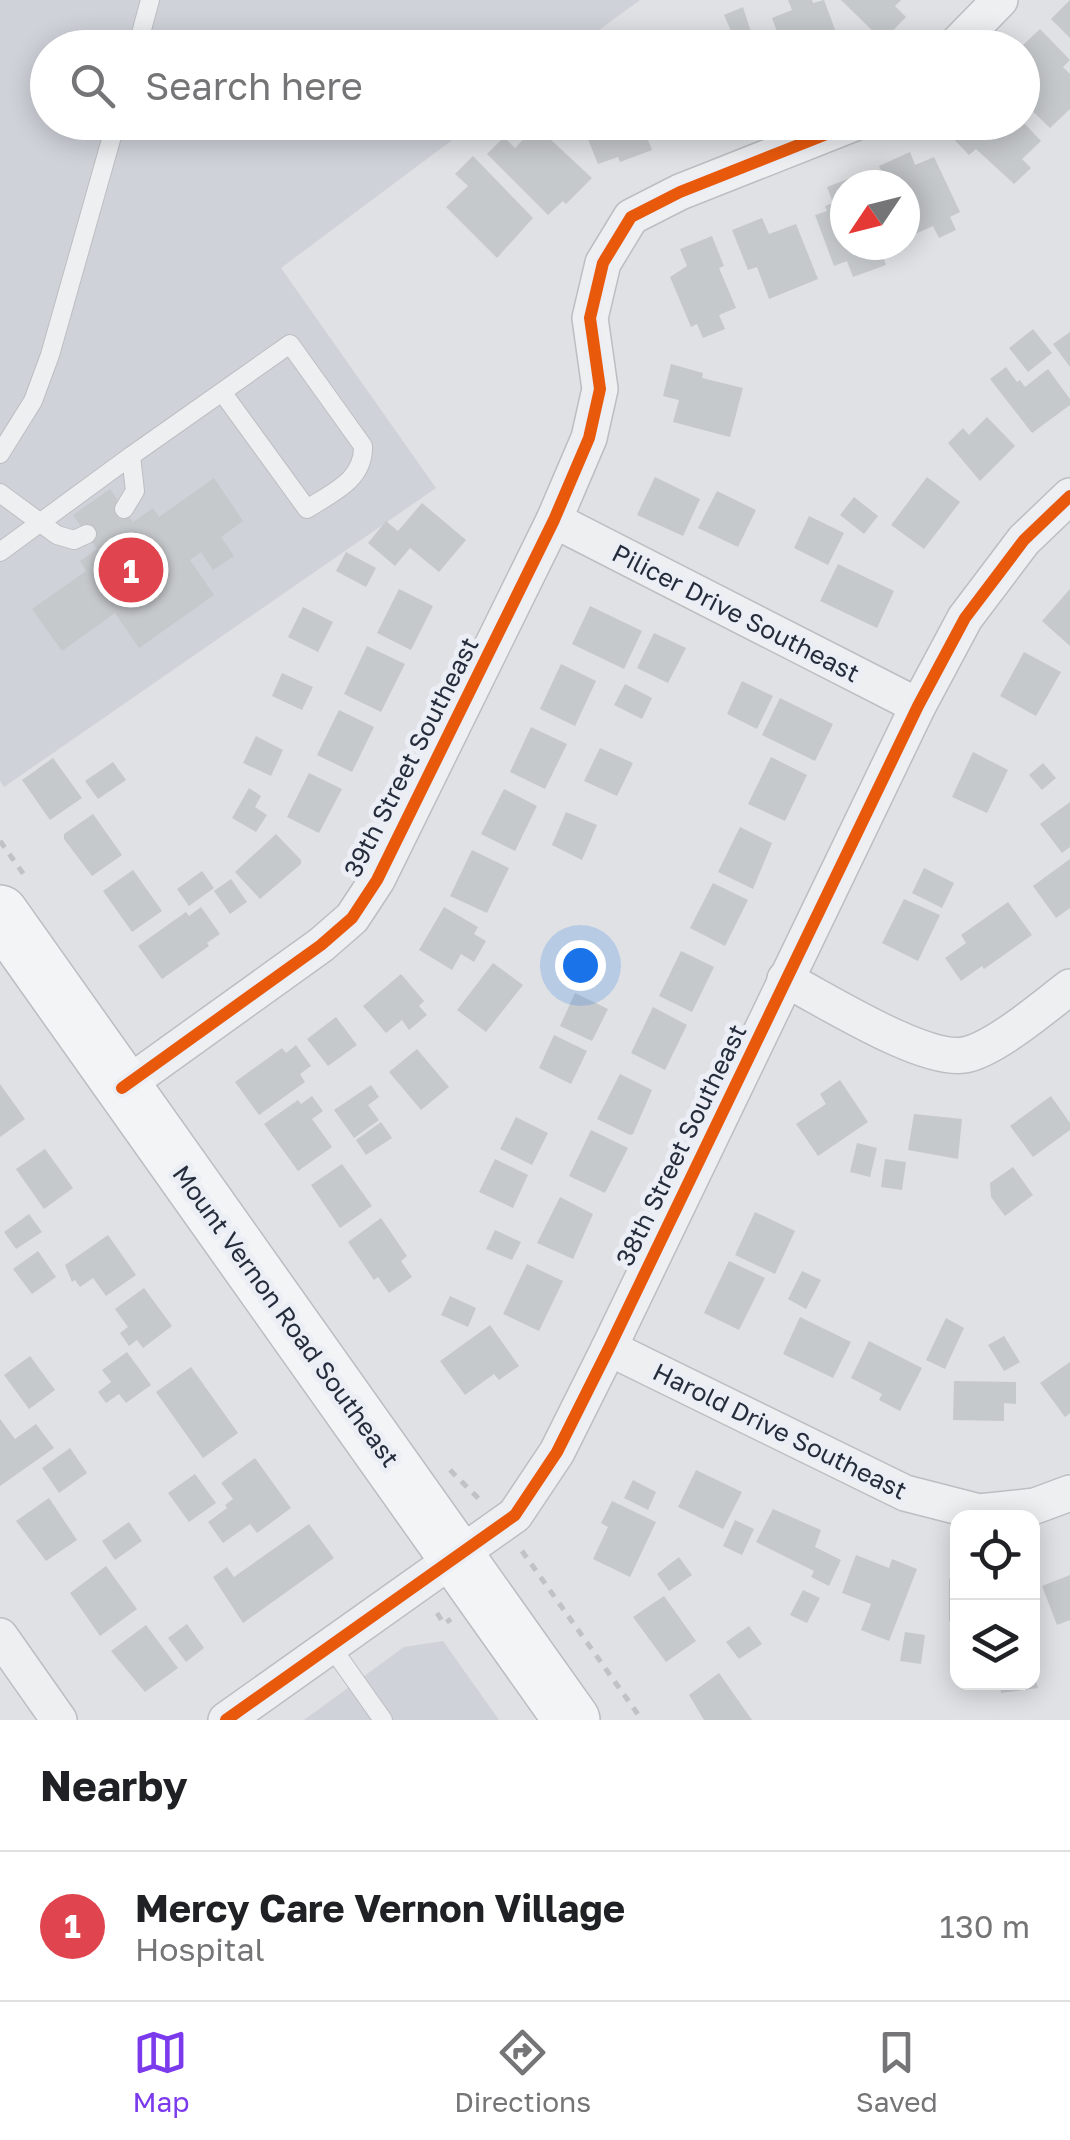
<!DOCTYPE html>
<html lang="en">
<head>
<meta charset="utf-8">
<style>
	body { margin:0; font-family:"Golos Text",sans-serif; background:#f6f6f6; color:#202124 }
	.controls { position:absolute; right:30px; bottom:30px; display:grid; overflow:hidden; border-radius:20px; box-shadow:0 5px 25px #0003 }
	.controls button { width:90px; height:90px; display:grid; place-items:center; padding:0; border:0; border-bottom:2px solid #e0e0e0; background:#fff; color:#202124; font:50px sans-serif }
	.compass { position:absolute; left:830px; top:170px; width:90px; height:90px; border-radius:50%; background:#fff; box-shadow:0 5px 25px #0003; rotate:235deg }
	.you { position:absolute; left:580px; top:965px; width:35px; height:35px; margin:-25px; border:8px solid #fff; border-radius:50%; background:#1a73e8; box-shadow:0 0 0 15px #1a73e833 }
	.badge { display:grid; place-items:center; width:65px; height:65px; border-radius:50%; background:#7c3aed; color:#fff; font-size:32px; font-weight:700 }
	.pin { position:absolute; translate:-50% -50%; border:5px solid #fff; box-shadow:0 2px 10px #0006 }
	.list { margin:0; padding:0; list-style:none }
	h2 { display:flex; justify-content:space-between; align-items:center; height:130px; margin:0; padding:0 40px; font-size:42px }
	h2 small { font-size:32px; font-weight:400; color:#757577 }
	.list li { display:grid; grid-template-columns:65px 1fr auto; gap:30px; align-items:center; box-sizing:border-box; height:150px; padding:0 40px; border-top:2px solid #e0e0e0 }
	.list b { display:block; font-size:38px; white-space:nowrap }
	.list p { margin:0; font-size:32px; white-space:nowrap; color:#757577 }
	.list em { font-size:32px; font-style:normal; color:#757577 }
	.icon { flex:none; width:55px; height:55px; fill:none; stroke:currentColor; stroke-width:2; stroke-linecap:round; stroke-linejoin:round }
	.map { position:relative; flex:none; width:1070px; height:1720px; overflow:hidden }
	.search { position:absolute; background:#fff; box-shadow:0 5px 25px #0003; left:30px; right:30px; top:30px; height:110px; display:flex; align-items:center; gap:25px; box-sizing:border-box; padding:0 35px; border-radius:55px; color:#757577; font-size:38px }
	.sheet { height:280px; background:#fff }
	nav { display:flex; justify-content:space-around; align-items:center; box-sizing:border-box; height:140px; border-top:2px solid #e0e0e0; background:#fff; font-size:28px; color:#757577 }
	nav a { display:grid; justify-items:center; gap:5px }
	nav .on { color:#7c3aed }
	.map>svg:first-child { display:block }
	.built { fill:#cfd2d9 }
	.building { fill:#c6c9cc }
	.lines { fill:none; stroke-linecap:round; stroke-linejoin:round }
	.lane-casing { stroke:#bcbec1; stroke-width:20 }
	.street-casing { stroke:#bcbec1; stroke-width:38 }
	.primary-casing { stroke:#babdc2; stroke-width:58 }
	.path { stroke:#c1c2c7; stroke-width:5; stroke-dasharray:8 8; stroke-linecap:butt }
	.lane { stroke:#eeeff1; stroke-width:18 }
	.street { stroke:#eeeff1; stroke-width:35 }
	.primary { stroke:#f3f4f5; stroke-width:55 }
	.cycleway-casing { stroke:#ebeef4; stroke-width:19 }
	.cycleway { stroke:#e8590c; stroke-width:12 }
	.labels { text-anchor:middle; stroke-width:10; stroke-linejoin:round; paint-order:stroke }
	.street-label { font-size:25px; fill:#252d3d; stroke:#ebeef4 }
</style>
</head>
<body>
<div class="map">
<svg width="1070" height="1720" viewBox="0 0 1070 1720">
	<rect width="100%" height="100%" fill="#dfe1e4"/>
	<!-- built -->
	<g class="built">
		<polygon points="0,0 640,0 576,47 48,48 48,122 475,123 281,268 436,488 4,787 0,781"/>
		<polygon points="443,1641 499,1720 304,1720 404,1647"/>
	</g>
	<!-- building -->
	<g class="building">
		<polygon points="788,0 812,0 813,3 824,0 842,48 783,48 772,18 792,10"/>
		<polygon points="841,0 901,0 895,6 906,17 883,41"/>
		<polygon points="1070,0 1070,38 1051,19"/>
		<polygon points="743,7 756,48 700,48 698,44 731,31 724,15"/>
		<polygon points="1040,29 1070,60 1063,67 1070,74 1070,109 1050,128 1022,101 1022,72 1029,66 1022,59 1022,46"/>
		<polygon points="581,122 641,122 652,150 620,162 618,157 598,164"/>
		<polygon points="950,122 1023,122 1041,141 1022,159 1031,168 1014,184 976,149 969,155 943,128"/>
		<polygon points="536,126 592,178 566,204 563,201 548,215 487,154 504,137 515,148"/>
		<polygon points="910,152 915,165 934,157 960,212 950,217 956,230 939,238 933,226 915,234 905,212 905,185 888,185 879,166"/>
		<polygon points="473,156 533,218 497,258 446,207 468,186 455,174"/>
		<polygon points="858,175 861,185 845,185 845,245 879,245 886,265 853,277 847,261 834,266 815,215 827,211 825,206 833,203 827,187"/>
		<polygon points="762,218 769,234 796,224 818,279 769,299 757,267 748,270 732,230"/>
		<polygon points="712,236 724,266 719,268 736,308 719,315 725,329 703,338 697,324 691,327 670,277 687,266 680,249"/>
		<polygon points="1033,329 1052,353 1028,372 1009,348"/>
		<polygon points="1070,332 1070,367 1053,344"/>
		<polygon points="671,364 703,373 702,378 743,388 730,437 673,422 679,400 663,396"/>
		<polygon points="1006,367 1017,382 1020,380 1025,387 1048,369 1070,399 1070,405 1032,433 990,379"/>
		<polygon points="987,417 1015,446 980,481 948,443 963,428 969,435"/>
		<polygon points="655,477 700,499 683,536 637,515"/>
		<polygon points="927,477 960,502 924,549 891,525"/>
		<polygon points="214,478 243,521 221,537 234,556 213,570 201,552 190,560 214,595 139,648 115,613 62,651 32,609 86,571 80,561 97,549 73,515 110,489 133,522 153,508 159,517"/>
		<polygon points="717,491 756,510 738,547 698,528"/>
		<polygon points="854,497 878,516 864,534 840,515"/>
		<polygon points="422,503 466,540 439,572 410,548 395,566 368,543 386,521 398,531"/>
		<polygon points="809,516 844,533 828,565 794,548"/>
		<polygon points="346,552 376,568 366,587 336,571"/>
		<polygon points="838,564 894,591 877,628 820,601"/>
		<polygon points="399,589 433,606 411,650 377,633"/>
		<polygon points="1070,589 1070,646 1042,621"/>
		<polygon points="590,606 642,631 624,669 572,644"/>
		<polygon points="303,607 333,622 318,652 288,637"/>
		<polygon points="654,633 686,648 668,683 637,668"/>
		<polygon points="367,646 405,664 381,712 344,694"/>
		<polygon points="1024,652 1061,672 1036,716 1000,696"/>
		<polygon points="561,664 596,681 575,726 540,709"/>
		<polygon points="282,673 313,687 302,710 272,696"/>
		<polygon points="742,681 773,696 757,729 727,714"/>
		<polygon points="625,684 652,698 642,719 614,705"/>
		<polygon points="780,698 833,724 815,761 762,735"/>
		<polygon points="339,710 374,727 352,772 317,755"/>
		<polygon points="531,727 567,744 545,789 510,772"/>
		<polygon points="256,736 283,750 271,776 243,763"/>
		<polygon points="600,748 633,763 617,796 584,781"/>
		<polygon points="973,752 1008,770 987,813 952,797"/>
		<polygon points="771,757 807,775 785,821 748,804"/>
		<polygon points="53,758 82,798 50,820 22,780"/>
		<polygon points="113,762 126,780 98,799 85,781"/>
		<polygon points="1043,763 1056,778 1042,790 1029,775"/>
		<polygon points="309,773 342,789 319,833 287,817"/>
		<polygon points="249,788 261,796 255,807 267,815 256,832 232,818"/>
		<polygon points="504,789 537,806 515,851 481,834"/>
		<polygon points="1070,802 1070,847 1062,853 1040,824"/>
		<polygon points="566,812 597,825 582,860 552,845"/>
		<polygon points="93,814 122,855 92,876 64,839 64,834"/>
		<polygon points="740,827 772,843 753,889 718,872"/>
		<polygon points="276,834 301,860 301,864 260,899 235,872"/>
		<polygon points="472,850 509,868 487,913 450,896"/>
		<polygon points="1070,859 1070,908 1056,918 1033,886"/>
		<polygon points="924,868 954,883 942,908 912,893"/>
		<polygon points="133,870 162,911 132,932 103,891"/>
		<polygon points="202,871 214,888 189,906 177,889"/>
		<polygon points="231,879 247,902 230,914 214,891"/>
		<polygon points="713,883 748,900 725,946 690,928"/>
		<polygon points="904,899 940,915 918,961 882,943"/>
		<polygon points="1008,902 1032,935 984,969 982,966 961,981 945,958 966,943 961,935"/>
		<polygon points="201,907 220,934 207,943 209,946 162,979 138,946 186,912 189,916"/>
		<polygon points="444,907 478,927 474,934 486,941 474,962 461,954 452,970 419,950"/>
		<polygon points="681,951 714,967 692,1012 659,996"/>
		<polygon points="493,963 523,985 486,1032 457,1010"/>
		<polygon points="401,974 424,1001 419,1006 427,1015 409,1030 402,1020 386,1033 363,1006"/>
		<polygon points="575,993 608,1009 592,1041 560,1026"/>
		<polygon points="653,1007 687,1025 665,1070 631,1053"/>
		<polygon points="336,1017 357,1045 328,1066 307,1039"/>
		<polygon points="554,1035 587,1051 571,1084 539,1068"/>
		<polygon points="296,1045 311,1066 300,1074 305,1082 259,1115 235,1082 282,1048 286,1053"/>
		<polygon points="417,1049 449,1087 421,1110 389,1072"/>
		<polygon points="620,1074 652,1090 633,1134 630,1135 597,1119"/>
		<polygon points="840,1080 868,1122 818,1156 796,1124 826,1104 820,1094"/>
		<polygon points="0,1084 25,1119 0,1137"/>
		<polygon points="371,1085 379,1097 368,1105 379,1120 354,1138 334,1110"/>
		<polygon points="312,1096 323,1111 312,1119 332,1147 298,1171 264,1124 298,1100 301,1104"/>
		<polygon points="1051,1096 1070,1123 1070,1130 1033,1157 1010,1126"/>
		<polygon points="914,1114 962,1119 958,1159 908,1150"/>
		<polygon points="516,1117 548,1133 532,1165 500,1149"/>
		<polygon points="381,1122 392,1138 366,1155 356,1140"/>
		<polygon points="591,1130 628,1148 605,1193 569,1176"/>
		<polygon points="857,1143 877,1148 870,1177 850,1172"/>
		<polygon points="45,1149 73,1188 44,1209 16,1169"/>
		<polygon points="495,1159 528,1175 513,1208 479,1192"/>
		<polygon points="885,1159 906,1162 902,1190 881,1187"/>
		<polygon points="342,1164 372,1206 340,1228 311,1185"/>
		<polygon points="1013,1167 1033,1195 1005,1216 991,1197 990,1183"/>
		<polygon points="560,1197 593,1214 573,1259 537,1243"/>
		<polygon points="755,1212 795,1231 775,1274 735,1255"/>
		<polygon points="29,1214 42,1232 16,1249 4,1232"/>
		<polygon points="381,1218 407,1256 401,1261 412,1277 389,1293 378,1277 374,1280 348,1242"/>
		<polygon points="495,1230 521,1242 512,1260 486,1249"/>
		<polygon points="108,1235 136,1275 106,1296 93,1278 80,1287 75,1280 72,1282 65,1265"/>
		<polygon points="38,1251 56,1277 32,1294 13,1269"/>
		<polygon points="729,1261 765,1278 739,1330 704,1313"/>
		<polygon points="527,1264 563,1281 539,1331 503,1314"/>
		<polygon points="802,1271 821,1280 806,1309 788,1299"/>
		<polygon points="144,1288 172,1326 143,1348 137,1340 129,1346 120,1333 128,1327 115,1309"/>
		<polygon points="450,1296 476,1308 468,1327 441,1315"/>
		<polygon points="800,1317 851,1342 833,1378 783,1354"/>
		<polygon points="946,1318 964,1328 945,1369 926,1360"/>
		<polygon points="490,1325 519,1366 499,1380 494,1374 465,1395 440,1361"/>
		<polygon points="1004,1336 1020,1362 1004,1371 988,1345"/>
		<polygon points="869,1341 922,1368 900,1411 879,1400 882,1394 851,1378"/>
		<polygon points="127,1352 151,1385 126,1403 119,1394 106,1403 98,1392 111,1382 102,1370"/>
		<polygon points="30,1356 55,1390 29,1409 4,1375"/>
		<polygon points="1070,1362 1070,1413 1065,1417 1040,1383"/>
		<polygon points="191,1367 238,1433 203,1458 156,1392"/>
		<polygon points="954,1381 1016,1382 1016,1404 1004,1403 1004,1421 953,1420"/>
		<polygon points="0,1419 15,1439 36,1424 54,1448 0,1486"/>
		<polygon points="70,1448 87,1473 59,1493 42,1468"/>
		<polygon points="255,1458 291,1508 257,1533 250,1524 223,1543 208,1522 227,1508 225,1505 233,1499 221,1483"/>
		<polygon points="696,1470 742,1492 723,1529 678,1507"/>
		<polygon points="195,1474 216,1503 189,1522 168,1493"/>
		<polygon points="633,1480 656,1492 648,1510 624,1498"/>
		<polygon points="49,1498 77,1540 46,1561 16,1521"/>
		<polygon points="612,1501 656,1522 630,1577 593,1559 608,1527 601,1523"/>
		<polygon points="773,1509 821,1530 815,1547 841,1560 829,1586 811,1577 814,1571 756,1542"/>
		<polygon points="735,1520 754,1529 742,1555 723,1546"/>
		<polygon points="129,1522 142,1541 115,1560 102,1541"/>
		<polygon points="309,1524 334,1558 243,1623 213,1577 227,1567 234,1577"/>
		<polygon points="856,1555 889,1568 892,1559 917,1569 889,1641 861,1630 871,1604 842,1593"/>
		<polygon points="679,1557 692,1575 669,1591 657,1574"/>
		<polygon points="106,1566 137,1609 100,1636 70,1593"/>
		<polygon points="1070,1575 1070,1620 1057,1625 1042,1586"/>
		<rect x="949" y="1579" width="9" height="42"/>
		<polygon points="803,1590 820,1598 807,1623 790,1615"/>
		<polygon points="664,1596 696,1641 666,1662 633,1617"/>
		<polygon points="187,1624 204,1648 186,1662 168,1638"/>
		<polygon points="146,1625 178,1668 145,1692 111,1651"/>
		<polygon points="749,1626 762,1644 739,1659 726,1642"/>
		<polygon points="905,1632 925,1635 921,1664 900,1661"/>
		<polygon points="1032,1667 1038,1688 1001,1693 1000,1682 1032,1682"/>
		<polygon points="719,1673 752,1720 704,1720 689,1695"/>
	</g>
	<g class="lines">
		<defs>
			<g id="lane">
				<polyline points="137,48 150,0"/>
				<polyline points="0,454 33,401 50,355 116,122"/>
				<polyline points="0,493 57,535 74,540 87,534"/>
				<path d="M 124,509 L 135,491 L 131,456 L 290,344 L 363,446 C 364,480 333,492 307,509 L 222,392"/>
				<polyline points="0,552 131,456"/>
				<polyline points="330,1645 383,1720"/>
			</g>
			<g id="street">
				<polyline points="953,48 1000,0"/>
				<polyline points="554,520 918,706"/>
				<path d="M 785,979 C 824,999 923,1062 964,1055 C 994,1050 1045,1006 1070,987"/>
				<polyline points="122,1088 321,945 352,918 377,880 554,520 589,438 600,389 590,318 603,263 631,217 680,192 857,122"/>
				<polyline points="609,1348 905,1493 979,1512 1035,1506 1070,1493"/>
				<polyline points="0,1636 59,1720"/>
				<polyline points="226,1720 515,1515 557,1452 609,1348 918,706 965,618 1024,540 1070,496"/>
			</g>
			<polyline id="primary" points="0,913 572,1720"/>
		</defs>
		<!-- lane casing -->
		<use href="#lane" class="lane-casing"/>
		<!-- street casing -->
		<use href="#street" class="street-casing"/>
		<!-- primary casing -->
		<use href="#primary" class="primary-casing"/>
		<!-- path -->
		<g class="path">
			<polyline points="0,841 27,879"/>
			<polyline points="450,1470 481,1501"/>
			<polyline points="522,1551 642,1720"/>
			<polyline points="437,1613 444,1624 451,1619"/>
		</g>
		<!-- lane -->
		<use href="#lane" class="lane"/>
		<!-- street -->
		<use href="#street" class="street"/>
		<!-- primary -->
		<use href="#primary" class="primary"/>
		<defs>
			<g id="cycleway">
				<polyline points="122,1088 321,945 352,918 377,880 554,520 589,438 600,389 590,318 603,263 631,217 680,192 857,122"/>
				<polyline points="226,1720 515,1515 557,1452 609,1348 918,706 965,618 1024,540 1070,496"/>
			</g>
		</defs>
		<!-- cycleway casing -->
		<use href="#cycleway" class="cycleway-casing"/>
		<!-- cycleway -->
		<use href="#cycleway" class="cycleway"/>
	</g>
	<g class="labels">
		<!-- street labels -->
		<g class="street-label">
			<text transform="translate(736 613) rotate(27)" y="9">Pilicer Drive Southeast</text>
			<text transform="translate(411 757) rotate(-63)" y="9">39th Street Southeast</text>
			<text transform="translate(681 1145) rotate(-64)" y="9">38th Street Southeast</text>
			<text transform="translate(286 1316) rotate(54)" y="9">Mount Vernon Road Southeast</text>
			<text transform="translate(780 1431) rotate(26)" y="9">Harold Drive Southeast</text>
		</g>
	</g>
</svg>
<div class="controls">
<button><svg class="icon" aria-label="locate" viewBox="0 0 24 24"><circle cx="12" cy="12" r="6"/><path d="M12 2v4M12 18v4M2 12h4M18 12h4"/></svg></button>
<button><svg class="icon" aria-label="layers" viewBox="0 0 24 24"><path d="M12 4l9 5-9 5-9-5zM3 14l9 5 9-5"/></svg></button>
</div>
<svg class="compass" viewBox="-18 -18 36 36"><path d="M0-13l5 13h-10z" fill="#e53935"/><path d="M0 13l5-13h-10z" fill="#757577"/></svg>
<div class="you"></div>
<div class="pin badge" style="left:131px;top:570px;background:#e0444e">1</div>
<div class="search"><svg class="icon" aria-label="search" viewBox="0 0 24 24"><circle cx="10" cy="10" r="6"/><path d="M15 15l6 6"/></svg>Search here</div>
</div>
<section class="sheet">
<h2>Nearby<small></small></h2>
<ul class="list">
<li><span class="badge" style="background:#e0444e">1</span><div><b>Mercy Care Vernon Village</b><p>Hospital</p></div><em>130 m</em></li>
</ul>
</section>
<nav>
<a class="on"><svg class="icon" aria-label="map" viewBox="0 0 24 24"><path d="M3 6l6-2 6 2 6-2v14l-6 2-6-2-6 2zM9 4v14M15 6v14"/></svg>Map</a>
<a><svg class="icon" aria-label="directions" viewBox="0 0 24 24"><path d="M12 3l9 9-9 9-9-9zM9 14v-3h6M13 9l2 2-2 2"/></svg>Directions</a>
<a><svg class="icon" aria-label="saved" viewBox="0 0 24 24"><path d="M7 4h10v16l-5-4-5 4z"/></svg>Saved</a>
</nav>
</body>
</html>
